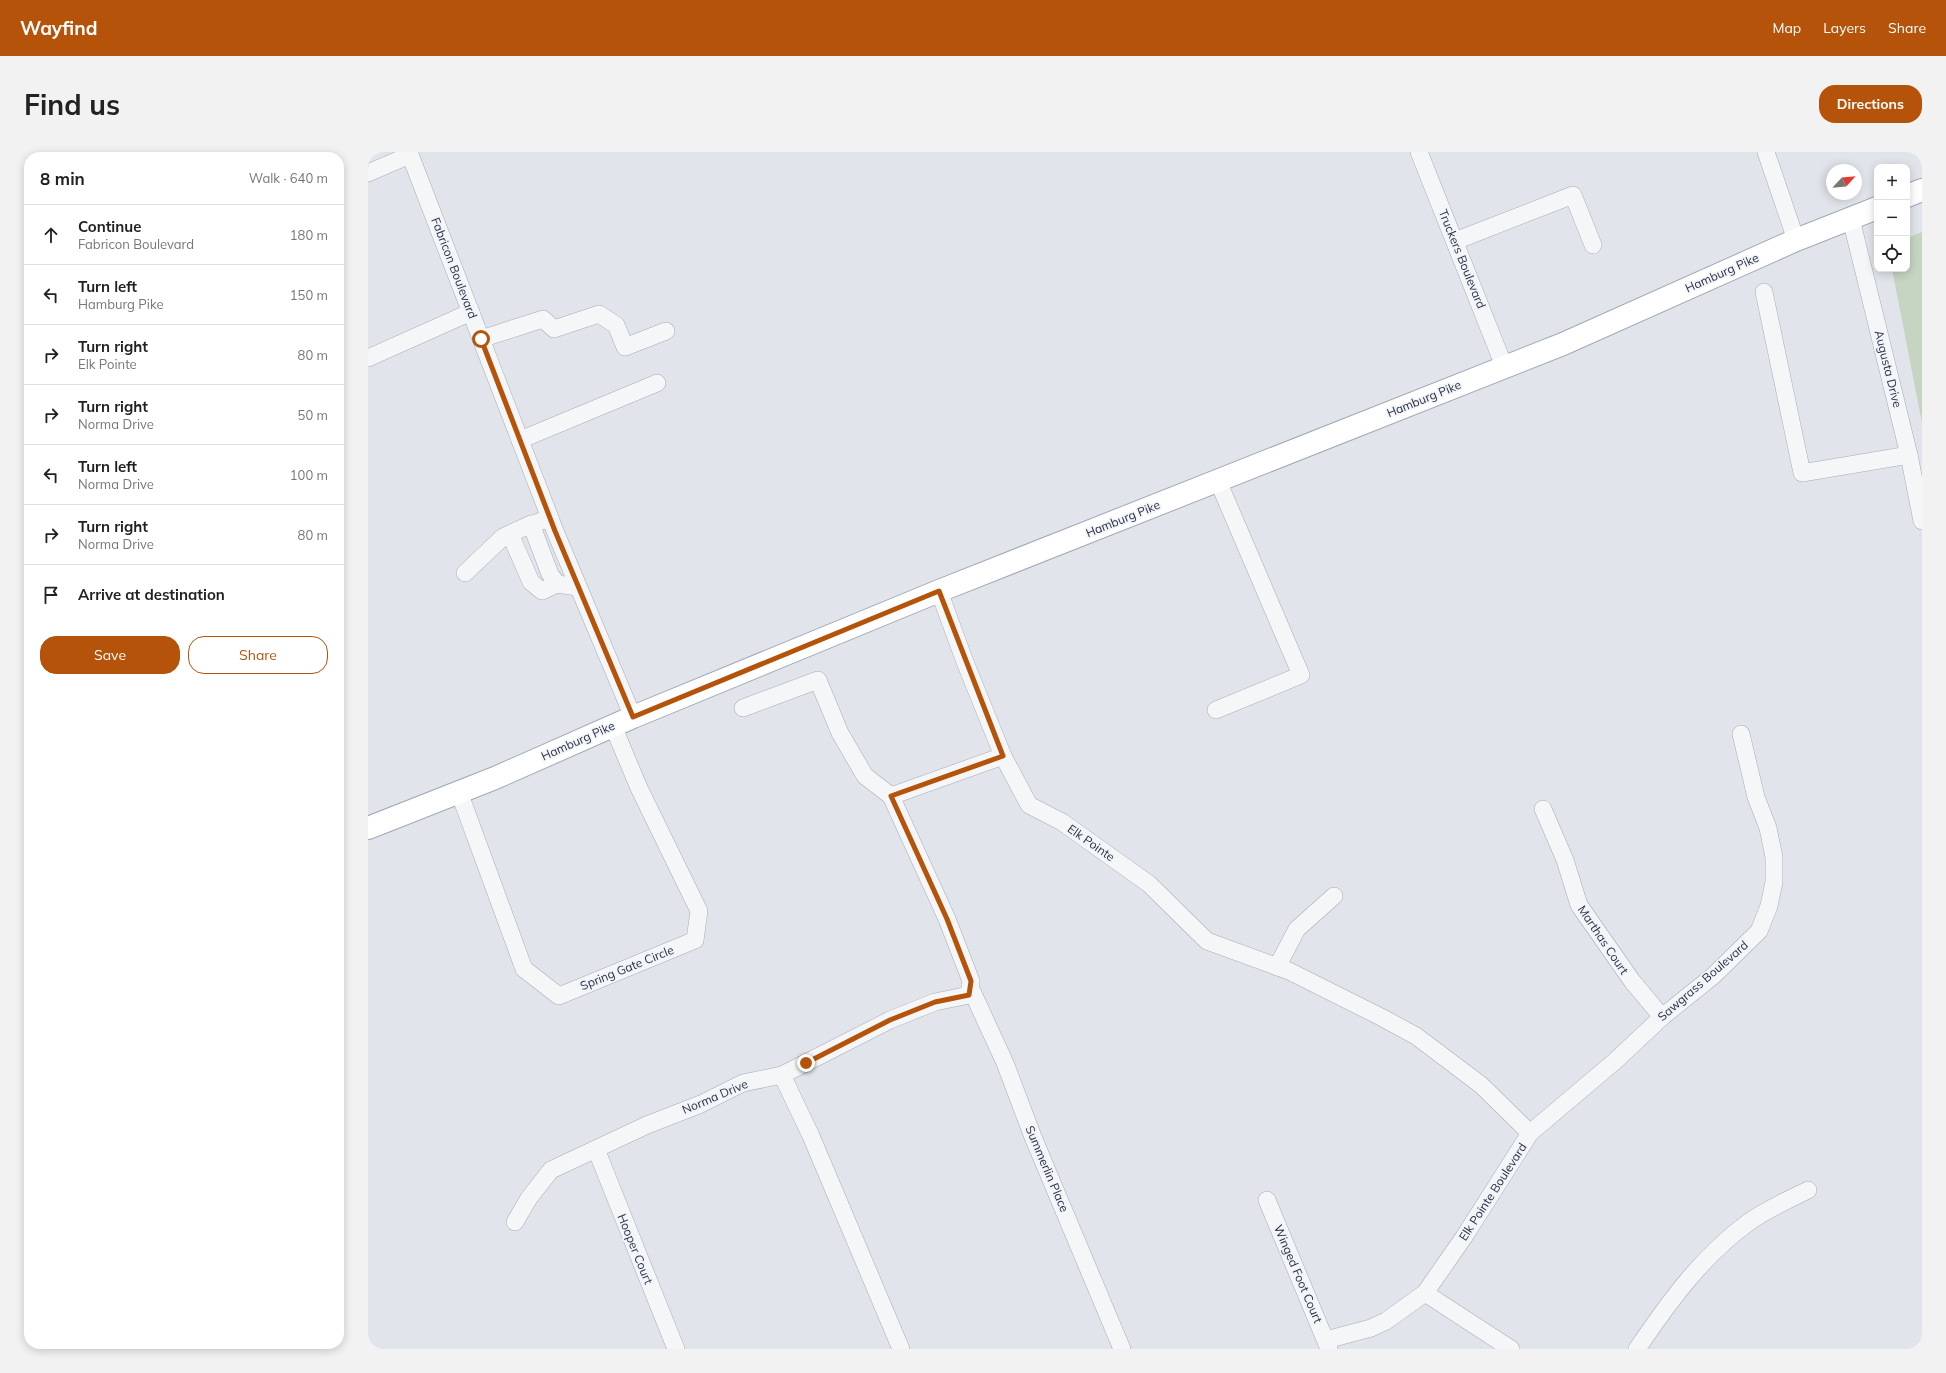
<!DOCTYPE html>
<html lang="en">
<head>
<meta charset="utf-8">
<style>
	body { margin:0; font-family:Mulish,sans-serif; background:#f2f2f2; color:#222 }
	.controls { position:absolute; right:12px; top:12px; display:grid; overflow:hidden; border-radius:8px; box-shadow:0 2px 10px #0003 }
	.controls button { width:36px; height:36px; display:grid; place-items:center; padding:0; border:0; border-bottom:1px solid #e0e0e0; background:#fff; color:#222; font:20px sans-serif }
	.compass { position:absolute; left:1458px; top:12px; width:36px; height:36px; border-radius:50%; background:#fff; box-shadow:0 2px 10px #0003; rotate:64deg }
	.stop { position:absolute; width:12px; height:12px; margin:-9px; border:3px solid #b45309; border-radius:50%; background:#fff }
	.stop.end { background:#b45309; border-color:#fff; box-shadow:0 1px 4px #0008 }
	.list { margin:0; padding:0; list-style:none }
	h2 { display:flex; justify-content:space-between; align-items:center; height:52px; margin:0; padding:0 16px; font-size:17px }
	h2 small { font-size:13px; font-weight:400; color:#767676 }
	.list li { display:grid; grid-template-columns:26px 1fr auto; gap:12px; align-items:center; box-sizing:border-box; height:60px; padding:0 16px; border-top:1px solid #e0e0e0 }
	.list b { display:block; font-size:15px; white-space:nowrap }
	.list p { margin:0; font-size:13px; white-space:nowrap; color:#767676 }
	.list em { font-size:13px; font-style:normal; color:#767676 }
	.actions { display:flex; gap:8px; padding:12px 16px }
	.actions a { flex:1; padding:9px 0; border:1px solid #b45309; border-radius:16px; text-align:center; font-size:14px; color:#b45309 }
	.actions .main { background:#b45309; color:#fff }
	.icon { flex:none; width:22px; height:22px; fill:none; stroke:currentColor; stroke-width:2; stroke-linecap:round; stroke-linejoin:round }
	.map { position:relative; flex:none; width:1554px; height:1197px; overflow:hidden; border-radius:16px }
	header { display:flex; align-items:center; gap:24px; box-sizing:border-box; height:56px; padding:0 20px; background:#b45309; color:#fff }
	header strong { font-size:19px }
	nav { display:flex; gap:22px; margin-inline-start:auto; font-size:14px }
	.intro { display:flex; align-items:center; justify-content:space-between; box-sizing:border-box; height:96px; padding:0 24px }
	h1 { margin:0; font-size:28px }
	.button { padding:10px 18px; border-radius:16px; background:#b45309; color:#fff; font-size:14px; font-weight:700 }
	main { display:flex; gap:24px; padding:0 24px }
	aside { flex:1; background:#fff; border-radius:16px; box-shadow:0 2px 10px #0003 }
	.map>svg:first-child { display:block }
	.green { fill:#c6d5c2 }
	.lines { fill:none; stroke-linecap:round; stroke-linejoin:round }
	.minor-casing { stroke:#a6acb5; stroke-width:18 }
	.major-casing { stroke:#a0a8b7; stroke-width:24 }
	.minor { stroke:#f4f6f8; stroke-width:17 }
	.major { stroke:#fff; stroke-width:22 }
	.route { stroke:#b45309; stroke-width:5 }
	.labels { text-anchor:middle; stroke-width:3.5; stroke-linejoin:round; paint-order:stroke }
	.street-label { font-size:12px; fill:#293243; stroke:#f1f4f8 }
</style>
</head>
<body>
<header>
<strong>Wayfind</strong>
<nav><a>Map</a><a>Layers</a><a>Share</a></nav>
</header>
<div class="intro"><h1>Find us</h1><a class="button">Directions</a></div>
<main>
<aside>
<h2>8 min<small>Walk · 640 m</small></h2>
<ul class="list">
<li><svg class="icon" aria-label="ahead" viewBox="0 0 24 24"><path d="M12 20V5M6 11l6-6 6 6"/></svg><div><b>Continue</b><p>Fabricon Boulevard</p></div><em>180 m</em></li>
<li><svg class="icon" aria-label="left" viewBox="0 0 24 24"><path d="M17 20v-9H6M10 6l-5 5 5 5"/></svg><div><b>Turn left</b><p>Hamburg Pike</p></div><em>150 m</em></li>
<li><svg class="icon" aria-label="right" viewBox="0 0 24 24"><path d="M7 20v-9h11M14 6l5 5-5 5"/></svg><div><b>Turn right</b><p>Elk Pointe</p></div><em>80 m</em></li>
<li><svg class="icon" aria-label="right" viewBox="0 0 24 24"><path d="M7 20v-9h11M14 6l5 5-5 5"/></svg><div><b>Turn right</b><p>Norma Drive</p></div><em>50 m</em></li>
<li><svg class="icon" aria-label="left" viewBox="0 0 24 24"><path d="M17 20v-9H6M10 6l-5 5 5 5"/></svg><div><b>Turn left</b><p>Norma Drive</p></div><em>100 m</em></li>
<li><svg class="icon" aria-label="right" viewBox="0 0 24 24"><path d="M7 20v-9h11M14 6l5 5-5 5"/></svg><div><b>Turn right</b><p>Norma Drive</p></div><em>80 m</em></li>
<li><svg class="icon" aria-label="arrive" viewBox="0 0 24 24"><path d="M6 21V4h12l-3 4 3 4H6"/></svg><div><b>Arrive at destination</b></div></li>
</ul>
<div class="actions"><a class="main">Save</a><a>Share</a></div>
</aside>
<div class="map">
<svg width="1554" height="1197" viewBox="0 0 1554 1197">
	<rect width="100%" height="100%" fill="#e1e5eb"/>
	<!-- green -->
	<polygon class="green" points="1554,80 1554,271 1524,117 1539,117 1539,86"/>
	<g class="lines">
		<defs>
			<g id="minor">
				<polyline points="41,0 187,379 265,565"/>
				<polyline points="1051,0 1136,214"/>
				<polyline points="1398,0 1428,88"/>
				<polyline points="0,21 42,3"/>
				<polyline points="1483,67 1541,303 1554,369"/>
				<polyline points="1087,89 1205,43 1225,93"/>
				<polyline points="1396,140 1434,321 1541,303"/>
				<polyline points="113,187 175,167 186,177 231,162 248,173 257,195 298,179"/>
				<polyline points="0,206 103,160"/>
				<polyline points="152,288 289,231"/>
				<polyline points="163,372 182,422 189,432 210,435"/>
				<polyline points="142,382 163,430 174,439 189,432"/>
				<polyline points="97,421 135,385 159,374 182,366"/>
				<polyline points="571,439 597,510 635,604 661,653 694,670 781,732 839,789 921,819 1013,865 1048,884 1113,933 1162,981"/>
				<polyline points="375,556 450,528 472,581 497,624 523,644"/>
				<polyline points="848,558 933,523 850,329"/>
				<polyline points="91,640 156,817 191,844 327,788 331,759 271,636 245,574"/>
				<polyline points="1175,657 1197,708 1211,753 1264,829 1294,865"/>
				<polyline points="909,815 929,777 966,744"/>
				<polyline points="603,837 637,911 665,985 754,1197"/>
				<polyline points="414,923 443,984 533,1197"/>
				<polyline points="228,997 308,1197"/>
				<polyline points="899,1048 961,1197"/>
				<polyline points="147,1070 161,1046 183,1018 279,973 333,952 375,931 414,923 522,868 567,850 601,843 603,829 579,767 523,644 635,604"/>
				<polyline points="1057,1141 1143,1197"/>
				<polyline points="958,1188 1003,1176 1018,1169 1057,1141 1096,1085 1162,981 1246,910 1294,865 1345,824 1391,779 1401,754 1406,730 1406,705 1400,676 1388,645 1373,582"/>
				<path d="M 1269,1197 C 1301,1150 1334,1104 1381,1070 C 1399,1057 1420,1048 1440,1038"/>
			</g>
			<g id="major">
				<polyline points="1539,44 1554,38"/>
				<polyline points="0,676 127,626 265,565 571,439 1195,192 1428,88 1509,56"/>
			</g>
		</defs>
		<!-- minor casing -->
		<use href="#minor" class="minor-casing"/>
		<!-- major casing -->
		<use href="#major" class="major-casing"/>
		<!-- minor -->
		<use href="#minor" class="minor"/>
		<!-- major -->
		<use href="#major" class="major"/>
	</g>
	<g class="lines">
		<!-- route -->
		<polyline class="route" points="113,187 187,379 265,565 571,439 635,604 523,644 579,767 603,829 601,843 567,850 522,868 438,911"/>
	</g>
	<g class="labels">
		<!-- street labels -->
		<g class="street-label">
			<text transform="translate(1094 107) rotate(68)" y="4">Truckers Boulevard</text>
			<text transform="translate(86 116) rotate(69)" y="4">Fabricon Boulevard</text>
			<text transform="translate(1354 121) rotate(-24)" y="4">Hamburg Pike</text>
			<text transform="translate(1520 217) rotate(76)" y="4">Augusta Drive</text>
			<text transform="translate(1056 247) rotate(-22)" y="4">Hamburg Pike</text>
			<text transform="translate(755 367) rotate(-22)" y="4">Hamburg Pike</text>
			<text transform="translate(210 589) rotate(-24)" y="4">Hamburg Pike</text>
			<text transform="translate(723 691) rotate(35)" y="4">Elk Pointe</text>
			<text transform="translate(1235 788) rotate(56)" y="4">Marthas Court</text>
			<text transform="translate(259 816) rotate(-22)" y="4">Spring Gate Circle</text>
			<text transform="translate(1335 829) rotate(-41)" y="4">Sawgrass Boulevard</text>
			<text transform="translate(347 945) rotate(-23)" y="4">Norma Drive</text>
			<text transform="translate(679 1017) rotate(67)" y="4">Summerlin Place</text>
			<text transform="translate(1125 1040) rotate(-57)" y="4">Elk Pointe Boulevard</text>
			<text transform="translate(267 1097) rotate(68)" y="4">Hooper Court</text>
			<text transform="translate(930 1122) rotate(67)" y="4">Winged Foot Court</text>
		</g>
	</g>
</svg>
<div class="controls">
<button>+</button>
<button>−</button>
<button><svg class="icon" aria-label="locate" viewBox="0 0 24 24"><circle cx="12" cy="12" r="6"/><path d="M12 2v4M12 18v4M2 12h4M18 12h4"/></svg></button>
</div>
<svg class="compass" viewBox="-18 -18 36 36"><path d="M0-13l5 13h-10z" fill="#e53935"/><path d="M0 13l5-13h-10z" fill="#767676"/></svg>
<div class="stop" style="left:113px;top:187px"></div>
<div class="stop end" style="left:438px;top:911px"></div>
</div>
</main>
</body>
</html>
